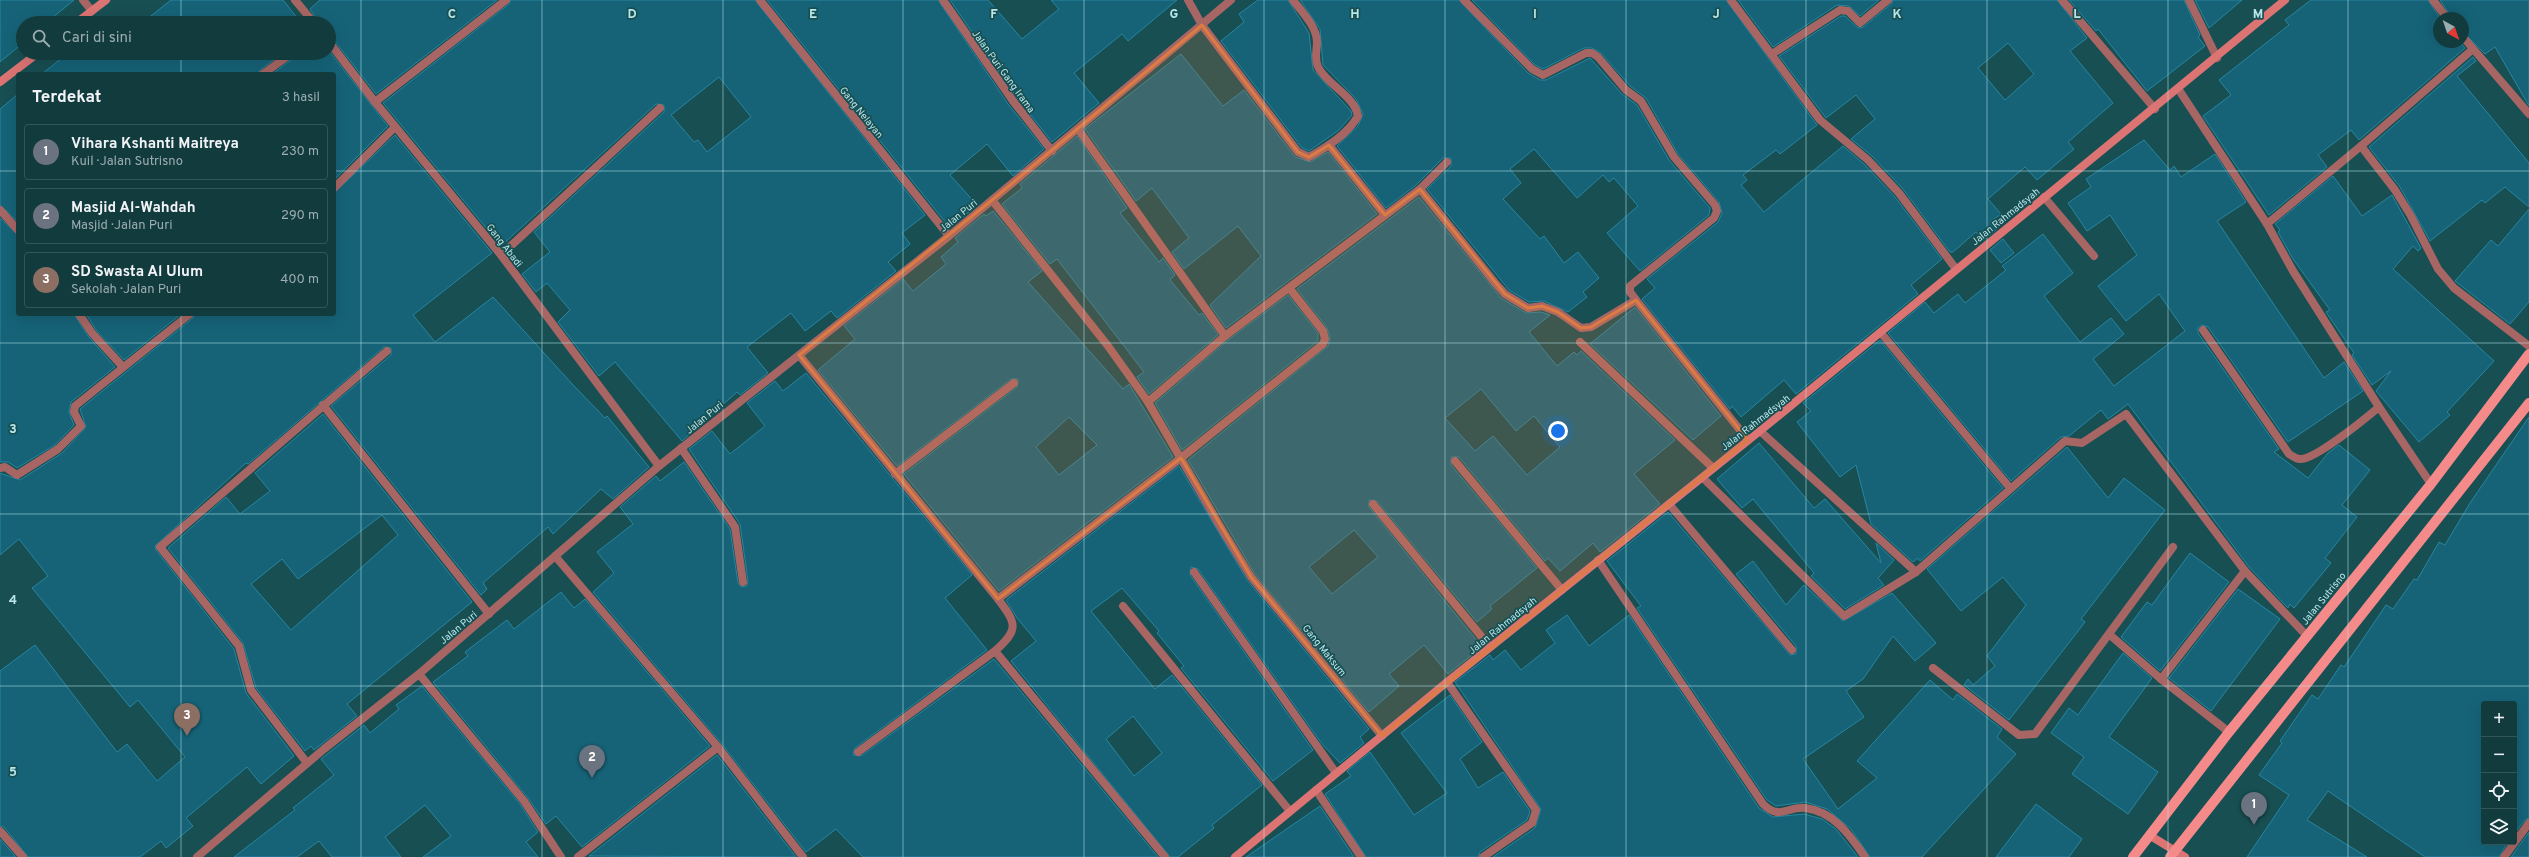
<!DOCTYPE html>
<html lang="id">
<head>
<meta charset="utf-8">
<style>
	body { margin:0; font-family:Overpass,sans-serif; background:#1f4649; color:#f1f3f6 }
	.controls { position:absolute; right:12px; bottom:12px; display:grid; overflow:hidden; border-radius:4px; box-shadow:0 4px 16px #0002 }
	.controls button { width:36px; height:36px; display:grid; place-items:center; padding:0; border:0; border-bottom:1px solid #315558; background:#123b3e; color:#f1f3f6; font:20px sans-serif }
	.compass { position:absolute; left:2433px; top:12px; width:36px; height:36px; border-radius:50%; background:#123b3e; box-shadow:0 4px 16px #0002; rotate:140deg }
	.you { position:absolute; left:1558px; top:431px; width:14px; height:14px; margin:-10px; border:3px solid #fff; border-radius:50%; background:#1a73e8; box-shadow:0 0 0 6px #1a73e833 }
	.badge { display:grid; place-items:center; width:26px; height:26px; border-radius:50%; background:#ea580c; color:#fff; font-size:13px; font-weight:700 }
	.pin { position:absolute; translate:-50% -33px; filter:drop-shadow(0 1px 2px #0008) }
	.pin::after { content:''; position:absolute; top:21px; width:14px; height:12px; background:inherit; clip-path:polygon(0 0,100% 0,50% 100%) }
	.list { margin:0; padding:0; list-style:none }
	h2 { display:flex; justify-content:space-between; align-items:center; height:52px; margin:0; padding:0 16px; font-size:17px }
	h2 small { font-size:13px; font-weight:400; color:#9cadb0 }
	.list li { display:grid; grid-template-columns:26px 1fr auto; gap:12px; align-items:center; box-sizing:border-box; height:56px; margin:0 8px 8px; padding:0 8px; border:1px solid #315558; border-radius:4px }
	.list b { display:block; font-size:15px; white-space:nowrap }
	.list p { margin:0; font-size:13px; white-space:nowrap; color:#9cadb0 }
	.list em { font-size:13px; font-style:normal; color:#9cadb0 }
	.icon { flex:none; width:22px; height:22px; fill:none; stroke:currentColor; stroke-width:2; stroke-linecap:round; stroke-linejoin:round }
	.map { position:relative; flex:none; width:2529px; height:857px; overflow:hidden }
	.search { position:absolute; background:#123b3e; box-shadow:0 4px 16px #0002; left:16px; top:16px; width:320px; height:44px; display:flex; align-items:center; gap:10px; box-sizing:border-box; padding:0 14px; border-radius:22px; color:#9cadb0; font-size:15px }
	.panel { position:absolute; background:#123b3e; box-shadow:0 4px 16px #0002; left:16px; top:72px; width:320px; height:244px; border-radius:4px }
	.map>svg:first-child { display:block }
	.building { fill:#166378; stroke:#2786a2; fill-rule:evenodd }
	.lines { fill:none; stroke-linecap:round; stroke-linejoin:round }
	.lane { stroke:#a76664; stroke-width:8 }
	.street { stroke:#a76664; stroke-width:8 }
	.secondary { stroke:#db7473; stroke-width:8 }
	.primary { stroke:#f48a89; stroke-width:10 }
	.marked { fill:#dc7c43; fill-opacity:0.2; stroke:#dc7c43; stroke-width:3; stroke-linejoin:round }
	.grid { fill:none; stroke:#b8e6e9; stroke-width:1; stroke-opacity:0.55 }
	.labels { text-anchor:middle; stroke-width:3.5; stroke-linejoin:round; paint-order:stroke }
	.street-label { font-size:10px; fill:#b8e6e9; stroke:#184f53 }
	.grid-label { font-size:13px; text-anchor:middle; font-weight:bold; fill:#b8e6e9; stroke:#184f53; stroke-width:3.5; stroke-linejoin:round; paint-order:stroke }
</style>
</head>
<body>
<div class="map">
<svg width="2529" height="857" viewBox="0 0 2529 857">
	<rect width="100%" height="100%" fill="#184f53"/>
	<!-- building -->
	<g class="building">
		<polygon points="0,0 74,0 46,23 23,23 23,43 0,62"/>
		<polygon points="171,0 283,0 298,19 301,16 307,23 142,23"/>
		<polygon points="320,0 497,0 376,94 333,39 329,37 329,23 319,23 310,9"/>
		<path d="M 511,0 L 755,0 L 925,215 L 902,233 L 910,244 L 888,262 L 896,271 L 837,318 L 831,311 L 805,331 L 791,313 L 747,347 L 768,373 L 740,395 L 737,392 L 682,441 L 615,362 L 599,376 L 558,322 L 570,310 L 547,283 L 536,292 L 522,274 L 550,252 L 534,232 L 664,112 L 664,105 L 656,104 L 501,246 L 383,103 L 509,4 ZM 719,77 L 751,117 L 707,152 L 698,140 L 694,142 L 671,115 Z"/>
		<polygon points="767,0 938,0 1008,104 1044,149 1013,176 987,144 950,175 977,205 950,228"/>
		<polygon points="950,0 988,0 1022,39 1059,9 1051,0 1177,0 1128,41 1122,34 1074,73 1099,103 1052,142 1017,98"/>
		<polygon points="1258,0 1288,0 1309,33 1313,70 1351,111 1352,115 1339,130 1309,151 1302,148 1221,41 1244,22 1239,14"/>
		<polygon points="1300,0 1459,0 1528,73 1540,80 1546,80 1590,58 1622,94 1637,105 1669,160 1710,208 1709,215 1640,271 1607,233 1638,206 1614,178 1609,182 1603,175 1577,198 1534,149 1510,169 1521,183 1503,199 1540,239 1544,236 1564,263 1578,252 1599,278 1583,292 1587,297 1568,312 1544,301 1529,302 1509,290 1427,189 1451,166 1451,158 1443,158 1416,185 1386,208 1337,146 1358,126 1363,114 1356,99 1323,65 1320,29"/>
		<polygon points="1472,0 1726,0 1817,125 1780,154 1776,150 1743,175 1747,180 1741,185 1764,212 1843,146 1864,164 1895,197 1942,259 1911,285 1918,294 1796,394 1784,380 1741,417 1732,406 1730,409 1642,299 1655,288 1647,279 1718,222 1722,213 1719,202 1678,154 1646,98 1630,86 1601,53 1592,48 1584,48 1543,69 1535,65"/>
		<polygon points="1738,0 1879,0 1860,16 1849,6 1837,5 1773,47"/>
		<path d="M 1893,0 L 2057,0 L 2087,38 L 2070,51 L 2113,103 L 2068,142 L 2074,149 L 2037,180 L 2025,167 L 1988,199 L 2001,214 L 1990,222 L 1996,230 L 1983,241 L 1976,232 L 1953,252 L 1950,252 L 1903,189 L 1872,156 L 1851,139 L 1875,119 L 1856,95 L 1826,118 L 1779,56 L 1841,16 L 1845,16 L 1858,28 L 1863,27 L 1891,4 ZM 2008,43 L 2034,74 L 2005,100 L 1978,68 Z"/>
		<polygon points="2069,0 2184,0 2200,35 2198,37 2205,46 2147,91 2098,29 2096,31"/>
		<polygon points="2195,0 2242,0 2209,28"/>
		<polygon points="2311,0 2428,0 2440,18 2439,42 2460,42 2465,48 2359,140 2351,130 2318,155 2327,167 2269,215 2203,116 2231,95 2219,80 2289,25 2285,20"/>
		<polygon points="2440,0 2529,0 2529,106 2495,47 2485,54 2463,32 2463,18 2452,18"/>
		<polygon points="329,51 388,126 334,180 334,74 272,74 295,57 297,53 329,53"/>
		<polygon points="68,53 283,53 260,70 258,74 42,74"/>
		<polygon points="1181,54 1223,106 1244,90 1295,157 1310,162 1328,152 1377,214 1226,328 1210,305 1261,256 1238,226 1184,269 1172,252 1189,238 1152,188 1136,201 1085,129"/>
		<polygon points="2473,57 2476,61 2457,76 2529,163 2529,207 2505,187 2485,203 2482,200 2430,241 2400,187 2369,147"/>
		<polygon points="18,94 18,222 0,205 0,109"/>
		<polygon points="395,135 492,253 413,315 435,342 493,297 574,386 605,418 607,416 649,467 613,499 601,489 553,534 548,527 483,583 487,589 481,595 331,406 391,355 391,348 384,347 248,464 246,463 155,546 156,550 234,649 246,693 294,756 261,784 247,767 186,818 193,826 166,848 161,841 140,857 28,857 4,827 0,826 0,671 35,645 117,752 127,744 157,781 185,757 138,700 130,707 32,588 48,576 19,539 0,555 0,473 20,480 62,453 86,427 80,409 193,318 195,314 334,314 334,193"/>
		<polygon points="1077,136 1127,208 1120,213 1159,262 1163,258 1175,275 1170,280 1199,315 1202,313 1218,335 1149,394 1137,377 1144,372 1057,259 1050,264 1002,204 1022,188 1020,184"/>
		<polygon points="2144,140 2170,170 2174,166 2181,177 2215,154 2246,202 2217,221 2324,378 2344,362 2363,391 2288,442 2208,327 2202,325 2198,328 2198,333 2279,449 2274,452 2308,478 2328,453 2339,445 2370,470 2342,505 2357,517 2325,558 2331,563 2294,608 2290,604 2288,608 2249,567 2128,404 2108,419 2101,410 2069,436 2061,437 2011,481 1888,333 1925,302 1934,313 1958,294 1965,303 2006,270 2002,266 2043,234 2073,273 2044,296 2080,342 2111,318 2124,334 2093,359 2114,386 2185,331 2159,294 2126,321 2098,286 2137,255 2110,215 2087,231 2068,203 2091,187 2086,179"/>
		<polygon points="2333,176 2362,216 2392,195 2421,248 2418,251 2413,246 2393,269 2494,361 2447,412 2450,415 2419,442 2376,391 2391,371 2372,385 2352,355 2354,353 2326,312 2330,310 2293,259 2278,232 2280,230 2275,224"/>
		<path d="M 1419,197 L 1501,298 L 1526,313 L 1541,312 L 1550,315 L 1529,332 L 1557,366 L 1574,352 L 1577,355 L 1581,351 L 1675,440 L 1634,474 L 1660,504 L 1600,552 L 1593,543 L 1560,571 L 1548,558 L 1545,561 L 1459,457 L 1451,457 L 1451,465 L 1537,568 L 1490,606 L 1492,609 L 1477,622 L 1377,501 L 1369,500 L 1369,507 L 1482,647 L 1448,674 L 1424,645 L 1389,674 L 1399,686 L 1369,712 L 1255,574 L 1188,460 L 1328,346 L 1330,338 L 1327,328 L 1297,289 ZM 1481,389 L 1516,431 L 1534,416 L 1560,447 L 1527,475 L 1493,436 L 1475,451 L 1445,418 ZM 1354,530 L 1378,557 L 1332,594 L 1309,567 Z"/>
		<polygon points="2529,209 2529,302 2510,324 2455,281 2491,240 2498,246"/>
		<path d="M 993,211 L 1042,271 L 1028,282 L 1123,389 L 1129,384 L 1173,457 L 999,591 L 904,474 L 1017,387 L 1018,379 L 1011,379 L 897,466 L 818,370 L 855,339 L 844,326 L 903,279 L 913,291 L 946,264 L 941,257 L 958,242 L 955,238 L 984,214 L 986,216 ZM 1069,417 L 1097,445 L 1059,475 L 1036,447 Z"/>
		<polygon points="0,218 18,235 18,314 74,314 88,336 115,367 71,402 69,412 74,425 55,445 17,468 8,462 0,462"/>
		<polygon points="2003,239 2014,253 2001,263 1990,250"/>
		<polygon points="1288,295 1318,333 1318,341 1182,450 1155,403 1228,340"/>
		<polygon points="1635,307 1721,416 1693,440 1590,344"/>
		<polygon points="86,314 181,314 124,360 96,330"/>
		<polygon points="1880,340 2003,488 1920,561 1918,558 1913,562 1871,524 1856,465 1840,477 1797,422 1811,411 1803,403"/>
		<polygon points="806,373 972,575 945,598 987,650 855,748 853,755 861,756 994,659 1158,857 863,857 836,829 806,852 722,744 593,592 614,573 597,552 633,524 620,507 656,476 660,481 684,462 730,529 738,583 741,587 747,586 748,581 740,524 689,449 712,431 730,454 765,426 747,403 775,381 783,391"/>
		<path d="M 323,414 L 472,602 L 347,704 L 357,716 L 314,750 L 311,746 L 305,751 L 256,688 L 243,643 L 168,548 L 226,497 L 240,514 L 270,491 L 255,473 ZM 382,515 L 398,535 L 291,630 L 251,584 L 282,559 L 298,579 Z"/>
		<polygon points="2529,417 2529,818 2525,820 2514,834 2514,704 2484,704 2484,842 2508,842 2499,857 2425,857 2328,791 2307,820 2367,857 2247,857 2289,795 2259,775 2282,743 2280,741 2312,695 2318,699 2341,665 2344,667 2386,605 2393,609 2414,579 2417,580 2439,542 2445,545 2470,503"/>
		<polygon points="1759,443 1814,508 1825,499 1881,563 1876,543 1894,560 1878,578 1884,585 1845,609 1811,576 1814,573 1753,499 1742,508 1717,479"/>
		<polygon points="2067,447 2108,498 2124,478 2165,510 2081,619 2085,622 2009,720 1964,685 1968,679 1973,685 1995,666 1987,656 2026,605 2003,577 1961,611 1927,569"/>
		<path d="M 1179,466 L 1247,580 L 1369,729 L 1360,737 L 1364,743 L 1340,763 L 1322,744 L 1198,569 L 1191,567 L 1190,575 L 1313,750 L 1273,781 L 1181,668 L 1184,666 L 1157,633 L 1159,631 L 1122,588 L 1091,611 L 1155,689 L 1172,675 L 1262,785 L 1212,825 L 1214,828 L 1178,857 L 1170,857 L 1011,661 L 1036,641 L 1017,618 L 1006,600 ZM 1133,716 L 1162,753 L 1134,776 L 1106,739 Z"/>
		<polygon points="1668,512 1790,655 1796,654 1796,646 1736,574 1753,561 1786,605 1804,585 1843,621 1892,593 1936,643 1915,661 1893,636 1863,679 1846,691 1864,717 1803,759 1838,809 1877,778 1857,761 1930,680 1953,700 1957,694 2002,729 1997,737 2016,754 1922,857 1870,857 1851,829 1827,809 1805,802 1776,806 1767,800 1637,608 1641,606 1607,561"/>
		<polygon points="2190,553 2229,582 2160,671 2121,637 2147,602 2152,605"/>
		<polygon points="2238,589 2280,619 2211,711 2169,678"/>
		<polygon points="561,592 574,608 585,599 710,746 582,847 556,816 546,824 528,798 433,682 468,656 465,652 507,620 514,629"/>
		<polygon points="1567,615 1589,646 1629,615 1759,808 1773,817 1804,814 1822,819 1836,829 1858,857 1493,857 1535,828 1541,809 1455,682 1490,655 1493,660 1505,650 1521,670 1555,643 1546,630"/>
		<polygon points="2123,653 2152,678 2109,737 2158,772 2128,814 2072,774 2084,757 2051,733 2069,708 2078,715"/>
		<polygon points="422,686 520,804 538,832 526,842 538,857 423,857 451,836 425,805 385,837 401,857 332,857 319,841 297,857 234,857 295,810 293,808 334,775 321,759 364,725 370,733 399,709 396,705"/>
		<polygon points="1450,695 1482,742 1460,759 1478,788 1503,772 1530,811 1527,820 1480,852 1478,857 1366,857 1325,794 1351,776 1347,771 1370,752 1414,815 1447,793 1401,733"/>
		<polygon points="717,755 796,857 589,856"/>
		<polygon points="2036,804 2082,839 2069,857 1996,857"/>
		<polygon points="1320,806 1354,857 1246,857"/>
		<polygon points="2529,832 2529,857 2511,857"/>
		<polygon points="0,839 16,857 0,857"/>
	</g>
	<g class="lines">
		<!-- lane -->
		<polyline class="lane" points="2044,197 2094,256"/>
		<!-- street -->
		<g class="street">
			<polyline points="83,0 92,11"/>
			<polyline points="295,0 314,23"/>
			<polyline points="760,0 949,236"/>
			<polyline points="943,0 1013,101 1052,151"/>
			<path d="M 1188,0 L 1202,25 L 1298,152 L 1309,157 C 1327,147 1348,134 1358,116 C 1355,96 1327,85 1318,67 C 1314,58 1317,51 1317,42 C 1317,27 1302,12 1293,0"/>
			<polyline points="1464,0 1532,69 1543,75 1586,53 1592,53 1598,57 1626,90 1641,101 1674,157 1715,205 1717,211 1714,218 1630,286 1630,292 1636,300 1748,440"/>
			<polyline points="1731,0 1820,120 1868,160 1899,193 1956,269"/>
			<polyline points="2062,0 2155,109"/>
			<polyline points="2189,0 2217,58"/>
			<polyline points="2433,0 2447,18"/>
			<polyline points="2463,37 2529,114"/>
			<polyline points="329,42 375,102 501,255 659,466"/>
			<polyline points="1772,54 1840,10 1848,11 1860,23 1888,0"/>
			<polyline points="263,74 292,53"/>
			<polyline points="2179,90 2267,224 2293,271 2379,407 2431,484"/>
			<polyline points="375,102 506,0"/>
			<polyline points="1078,129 1225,336"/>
			<polyline points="1329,145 1385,215"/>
			<polyline points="2361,146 2395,190 2411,216 2438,269 2454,288 2529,346"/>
			<polyline points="334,188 395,127"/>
			<polyline points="1420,189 1496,284 1505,294 1528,308 1542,306 1558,312 1581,328 1591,327 1636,300"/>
			<polyline points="992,200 1108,346 1148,402 1225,336 1420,189 1447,162"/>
			<polyline points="0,210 18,230"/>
			<polyline points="2267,224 2361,146 2473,49"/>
			<polyline points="501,255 660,108"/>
			<polyline points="79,314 92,333 123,367"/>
			<path d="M 2203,330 L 2289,454 C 2293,456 2296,459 2300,459 C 2315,460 2366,418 2379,407"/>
			<polyline points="1881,333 2010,488"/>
			<polyline points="1580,342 1713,468"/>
			<path d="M 799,355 L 998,599 C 1016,623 1020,629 995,651 L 858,752"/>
			<polyline points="1148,402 1224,533 1251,577 1382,736"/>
			<polyline points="323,405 489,614"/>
			<polyline points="1760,431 1916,572"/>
			<polyline points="681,448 735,527 743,582"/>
			<polyline points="1455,461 1562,590"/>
			<polyline points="0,468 5,467 17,475 58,449 81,426 74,412 75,406 190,314"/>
			<polyline points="895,474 1014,383"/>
			<polyline points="1703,478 1844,616 1916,572 2065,441 2082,443 2126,414 2245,571 2307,636"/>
			<polyline points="1373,504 1490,647"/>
			<polyline points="1669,504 1792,650"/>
			<polyline points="555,556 718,747 803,857"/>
			<path d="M 1598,560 L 1763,804 C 1780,821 1787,806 1805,808 C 1833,811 1850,835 1865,857"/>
			<polyline points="1194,572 1336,773"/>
			<polyline points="998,599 1181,458 1323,344 1325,339 1323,331 1290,289"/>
			<polyline points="1123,606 1289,810"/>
			<polyline points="2110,635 2161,679 2229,732"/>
			<polyline points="995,651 1165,857"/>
			<polyline points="1933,668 2019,735 2035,734 2173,547"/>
			<polyline points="419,674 524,801 561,857"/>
			<polyline points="2161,679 2245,571"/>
			<polyline points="1447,682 1536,810 1532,823 1483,857"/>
			<polyline points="307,763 251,690 239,646 160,547 387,351"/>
			<polyline points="1316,790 1361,857"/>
			<polyline points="0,831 23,857"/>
			<polyline points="197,857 324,749 419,674 659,466 949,236 1231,0"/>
			<polyline points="578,857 718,747"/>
			<polyline points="2504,857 2529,823"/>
		</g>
		<!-- secondary -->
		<g class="secondary">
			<polyline points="76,23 106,0"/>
			<polyline points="0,82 38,53"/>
			<polyline points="2149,835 2185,857"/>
			<polyline points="1235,857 1447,682 1760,431 2285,0"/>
		</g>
		<!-- primary -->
		<g class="primary">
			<polyline points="2133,857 2229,732 2431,484 2529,354"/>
			<polyline points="2170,857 2529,403"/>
		</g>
	</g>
	<!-- marked area -->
	<path class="marked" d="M 1202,25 L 1298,152 L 1309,157 L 1329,145 L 1385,215 L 1420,189 L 1505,294 L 1528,308 L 1542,306 L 1558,312 L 1581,328 L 1591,327 L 1636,300 L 1748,440 L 1382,736 L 1251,577 L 1181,458 L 998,599 L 799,355 L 992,200 Z"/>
	<!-- grid -->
	<path class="grid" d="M 181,0 L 181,23M 361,0 L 361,857M 542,0 L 542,857M 723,0 L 723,857M 903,0 L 903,857M 1084,0 L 1084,857M 1264,0 L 1264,857M 1445,0 L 1445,857M 1626,0 L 1626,857M 1806,0 L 1806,857M 1987,0 L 1987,857M 2168,0 L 2168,857M 2348,0 L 2348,857M 181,53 L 181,74M 0,171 L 18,171M 334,171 L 2529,171M 181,314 L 181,857M 0,343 L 2529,343M 0,514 L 2529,514M 0,686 L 2529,686"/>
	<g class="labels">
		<!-- street labels -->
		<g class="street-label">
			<text transform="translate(1004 71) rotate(54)" y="4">Jalan Puri Gang Irama</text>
			<text transform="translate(862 112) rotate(51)" y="4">Gang Nelayan</text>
			<text transform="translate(958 215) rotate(-39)" y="4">Jalan Puri</text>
			<text transform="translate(2005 216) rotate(-39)" y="4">Jalan Rahmadsyah</text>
			<text transform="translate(505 245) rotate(52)" y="4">Gang Abadi</text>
			<text transform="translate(704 417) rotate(-39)" y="4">Jalan Puri</text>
			<text transform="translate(1755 422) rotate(-38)" y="4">Jalan Rahmadsyah</text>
			<text transform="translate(2323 598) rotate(-51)" y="4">Jalan Sutrisno</text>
			<text transform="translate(1502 625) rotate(-39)" y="4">Jalan Rahmadsyah</text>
			<text transform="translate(458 627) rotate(-40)" y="4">Jalan Puri</text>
			<text transform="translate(1325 650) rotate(51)" y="4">Gang Maksum</text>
		</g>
	</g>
	<g class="grid-label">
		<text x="452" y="18">C</text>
		<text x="632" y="18">D</text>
		<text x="813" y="18">E</text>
		<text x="994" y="18">F</text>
		<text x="1174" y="18">G</text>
		<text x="1355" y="18">H</text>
		<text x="1535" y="18">I</text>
		<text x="1716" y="18">J</text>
		<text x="1897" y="18">K</text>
		<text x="2077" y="18">L</text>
		<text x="2258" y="18">M</text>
		<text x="13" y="433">3</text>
		<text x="13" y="604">4</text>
		<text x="13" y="776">5</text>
	</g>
</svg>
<div class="controls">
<button>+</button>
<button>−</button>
<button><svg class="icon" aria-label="locate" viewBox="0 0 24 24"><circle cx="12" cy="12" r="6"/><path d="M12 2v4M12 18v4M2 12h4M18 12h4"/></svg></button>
<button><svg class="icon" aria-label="layers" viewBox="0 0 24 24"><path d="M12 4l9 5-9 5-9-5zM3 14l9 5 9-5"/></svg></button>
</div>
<svg class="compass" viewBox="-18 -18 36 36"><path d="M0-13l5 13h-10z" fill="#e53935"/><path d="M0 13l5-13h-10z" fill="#9cadb0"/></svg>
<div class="you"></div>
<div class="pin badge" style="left:2254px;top:825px;background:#6b7280">1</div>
<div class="pin badge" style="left:592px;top:778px;background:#6b7280">2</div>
<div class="pin badge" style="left:187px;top:736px;background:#8d6e63">3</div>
<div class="search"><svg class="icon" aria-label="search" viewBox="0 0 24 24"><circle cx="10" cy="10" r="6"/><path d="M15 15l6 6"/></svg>Cari di sini</div>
<section class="panel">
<h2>Terdekat<small>3 hasil</small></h2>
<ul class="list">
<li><span class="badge" style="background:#6b7280">1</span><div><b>Vihara Kshanti Maitreya</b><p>Kuil · Jalan Sutrisno</p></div><em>230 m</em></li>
<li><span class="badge" style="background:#6b7280">2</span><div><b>Masjid Al-Wahdah</b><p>Masjid · Jalan Puri</p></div><em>290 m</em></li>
<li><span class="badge" style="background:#8d6e63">3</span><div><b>SD Swasta Al Ulum</b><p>Sekolah · Jalan Puri</p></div><em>400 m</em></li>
</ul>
</section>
</div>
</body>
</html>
